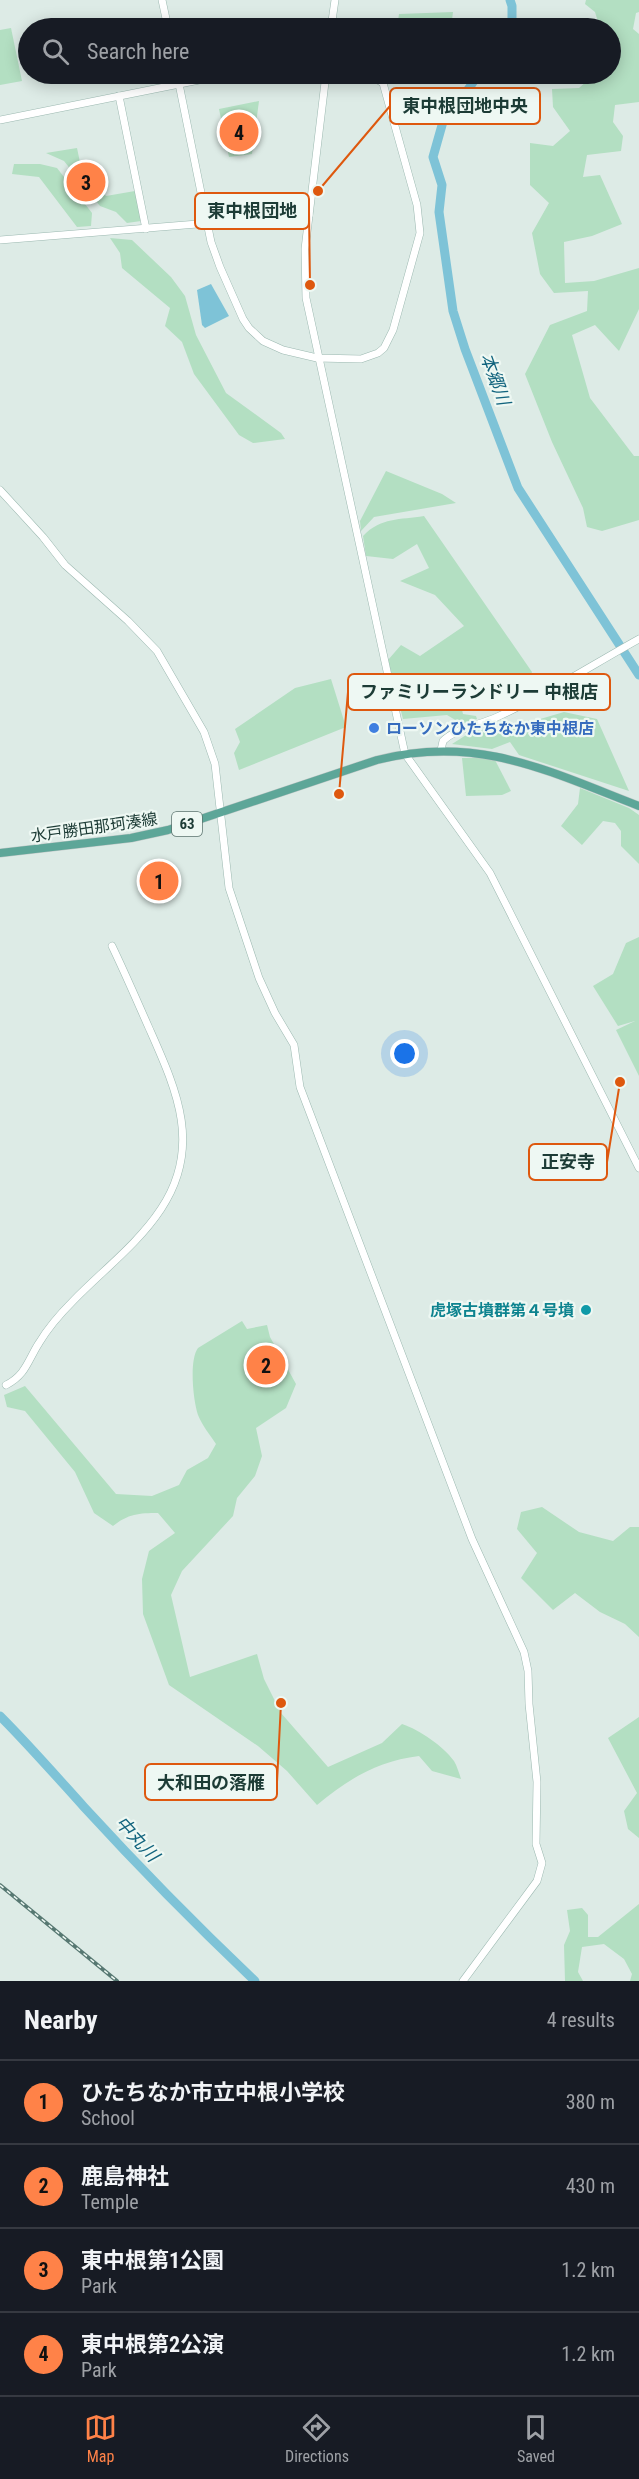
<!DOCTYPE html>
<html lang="en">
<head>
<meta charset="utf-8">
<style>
	body { margin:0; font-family:"Roboto Condensed","Noto Sans JP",sans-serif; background:#20242c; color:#f1f3f6 }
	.you { position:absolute; left:405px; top:1054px; width:21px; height:21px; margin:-15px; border:4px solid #fff; border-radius:50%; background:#1a73e8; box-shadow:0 0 0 9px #1a73e833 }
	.badge { display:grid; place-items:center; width:39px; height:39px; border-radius:50%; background:#ff8248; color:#111; font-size:20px; font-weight:700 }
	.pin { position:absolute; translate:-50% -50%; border:3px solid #fff; box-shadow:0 2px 6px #0006 }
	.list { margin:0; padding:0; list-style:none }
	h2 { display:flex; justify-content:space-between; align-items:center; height:78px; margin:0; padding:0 24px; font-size:26px }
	h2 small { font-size:20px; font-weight:400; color:#9ea1a6 }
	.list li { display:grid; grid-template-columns:39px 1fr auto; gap:18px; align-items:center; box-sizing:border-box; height:84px; padding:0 24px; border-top:2px solid #363941 }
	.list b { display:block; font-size:22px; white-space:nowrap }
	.list p { margin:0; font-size:20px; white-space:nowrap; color:#9ea1a6 }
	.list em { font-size:20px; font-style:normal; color:#9ea1a6 }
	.icon { flex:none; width:33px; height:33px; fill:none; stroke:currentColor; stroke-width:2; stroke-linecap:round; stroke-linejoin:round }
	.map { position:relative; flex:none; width:639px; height:1981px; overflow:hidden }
	.search { position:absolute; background:#171b24; box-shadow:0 3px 15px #0003; left:18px; right:18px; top:18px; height:66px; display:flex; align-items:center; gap:15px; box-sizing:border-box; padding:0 21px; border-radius:33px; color:#9ea1a6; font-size:22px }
	.sheet { height:414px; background:#171b24 }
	nav { display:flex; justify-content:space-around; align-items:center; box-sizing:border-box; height:84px; border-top:2px solid #363941; background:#171b24; font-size:16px; color:#9ea1a6 }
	nav a { display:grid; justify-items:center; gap:3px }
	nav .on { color:#ff8248 }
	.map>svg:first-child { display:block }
	.green { fill:#b3dfc2 }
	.water { fill:#7ec3d7 }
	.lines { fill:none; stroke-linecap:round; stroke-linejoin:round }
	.river { stroke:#7ec3d7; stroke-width:9 }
	.secondary-casing { stroke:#9bb8b0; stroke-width:8 }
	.primary-casing { stroke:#c0c8c7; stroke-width:9 }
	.secondary { stroke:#fff; stroke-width:7 }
	.primary { stroke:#5da698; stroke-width:8 }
	.rail-casing { stroke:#577872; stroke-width:4 }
	.rail { stroke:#eef8f3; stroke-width:1.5; stroke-dasharray:4.5; stroke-linecap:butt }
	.shop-dot { fill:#3f7fe0; stroke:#eef8f3; stroke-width:2 }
	.culture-dot { fill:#0f9aa8; stroke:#eef8f3; stroke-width:2 }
	.labels { text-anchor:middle; stroke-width:4.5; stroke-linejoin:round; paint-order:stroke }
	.shield { fill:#eef8f3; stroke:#5c746f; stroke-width:1.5 }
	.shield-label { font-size:15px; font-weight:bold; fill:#1d3c36 }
	.shop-label { font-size:16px; font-weight:bold; fill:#366cbe; stroke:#eef8f3; text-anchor:start }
	.street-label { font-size:16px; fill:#1d3c36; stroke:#eef8f3 }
	.culture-label { font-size:16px; font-weight:bold; fill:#0d838f; stroke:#eef8f3; text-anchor:end }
	.water-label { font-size:18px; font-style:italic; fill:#12647e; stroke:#eef8f3 }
	.leader { fill:none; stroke:#de580e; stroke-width:2 }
	.callout-dot { fill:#de580e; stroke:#eef8f3; stroke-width:2 }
	.callout { fill:#eef8f3; stroke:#de580e; stroke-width:2 }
	.callout-label { font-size:18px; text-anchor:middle; font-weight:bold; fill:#1d3c36 }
</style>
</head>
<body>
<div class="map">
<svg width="639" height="1981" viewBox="0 0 639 1981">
	<rect width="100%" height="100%" fill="#ddebe6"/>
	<!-- green -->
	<g class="green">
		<polygon points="586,0 639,0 639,12 636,13 633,29 639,34 639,102 615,105 613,122 623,136 621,151 587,155 583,177 600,175 622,224 592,236 564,242 565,283 594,281 639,268 639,309 619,351 595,325 572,335 590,398 634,456 639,456 639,520 602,531 587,527 583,508 552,442 525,374 550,325 587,311 588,291 554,293 540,274 532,233 549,203 530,185 530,143 553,146 570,131 553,107 552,89 579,88 595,74 610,74 610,28 600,28 595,12 585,4"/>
		<polygon points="453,12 451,28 397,28 399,14"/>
		<polygon points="11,28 22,81 0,85 0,30"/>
		<polygon points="259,101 252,154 229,157 219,109"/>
		<polygon points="77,148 82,172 106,196 135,191 141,221 127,223 116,212 100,206 64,161 46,153"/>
		<polygon points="14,164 40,164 57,168 92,213 91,226 77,227 39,177 12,174"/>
		<polygon points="110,238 132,240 171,277 185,296 196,335 226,393 281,433 285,439 253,443 239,435 194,374 182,342 165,326 170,308 122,268 120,253"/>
		<polygon points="386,471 442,494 456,503 374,517 361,531 360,521"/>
		<path d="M 424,516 L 532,672 L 525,693 L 498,708 L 484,676 L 459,698 L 463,714 L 476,716 L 477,719 L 462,724 L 447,715 L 403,719 L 388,660 L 401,645 L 420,656 L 464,626 L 435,595 L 400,581 L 429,568 L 417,544 L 393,559 L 366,556 L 363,536 C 381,517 400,520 424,516 Z"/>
		<polygon points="331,679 346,727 239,770 234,753 240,742 235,729 295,688"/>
		<polygon points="564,712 597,719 629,791 519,755 510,742 492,749 452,744 474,730 506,729"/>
		<polygon points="462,758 494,758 511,791 502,795 466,796"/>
		<polygon points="580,788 629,808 639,815 639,864 621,846 621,831 615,823 603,821 582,845 561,826 578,804"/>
		<polygon points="639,937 639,1076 616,1030 635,1021 618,1026 593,986 613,974 626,943"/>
		<path d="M 242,1321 L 247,1329 L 267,1325 L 270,1337 L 296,1384 L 286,1408 L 256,1428 L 262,1456 L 255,1476 L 237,1498 L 233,1516 L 182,1571 L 171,1595 L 190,1677 L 257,1654 L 264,1679 L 281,1713 L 328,1767 L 382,1743 L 402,1724 C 420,1730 443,1746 454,1761 C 457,1766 459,1773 461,1779 L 432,1771 L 419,1756 C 378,1761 348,1779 317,1805 L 287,1771 L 258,1746 L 169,1685 L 143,1614 L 142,1579 L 149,1551 L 175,1533 L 158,1513 C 139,1513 128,1514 113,1526 L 94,1513 L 75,1472 L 25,1411 L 7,1407 L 4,1395 L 25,1386 L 116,1494 L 152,1496 L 179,1485 L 187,1470 L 208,1458 L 216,1444 C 210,1435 202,1425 198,1415 C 193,1400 189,1360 198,1348 Z"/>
		<polygon points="542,1507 579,1532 613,1541 630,1527 639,1527 639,1637 625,1624 600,1612 575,1593 553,1610 521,1578 537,1553 517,1529 521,1512"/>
		<polygon points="639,1717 639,1838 628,1829 624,1811 637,1793 608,1738"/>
		<polygon points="639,1904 639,1981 630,1981 632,1974 624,1959 604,1944 582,1947 578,1972 583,1981 565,1981 564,1945 570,1931 567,1910 582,1908 588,1915 588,1937 598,1937"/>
	</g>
	<!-- water -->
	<polygon class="water" points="211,284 229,316 205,328 202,325 197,290"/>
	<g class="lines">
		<!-- river -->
		<g class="river">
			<polyline points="510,0 512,6 512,28"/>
			<polyline points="479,74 464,95 446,111 433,157 442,185 439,212 453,311 465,349 518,488 639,675"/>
			<path d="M 0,1716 C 29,1745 56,1776 84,1807 C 139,1867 196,1925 255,1981"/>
		</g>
		<defs>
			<g id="secondary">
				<polyline points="162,0 168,28"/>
				<polyline points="331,28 335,0"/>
				<polyline points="177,74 211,242 220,267 243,319 249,328 263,341 283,350 317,358 361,359 378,353 384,348 393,330 420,233 417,205 383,83 378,80 329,74"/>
				<polyline points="326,74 305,249 306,298 405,754 490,873 639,1168"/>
				<polyline points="119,96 146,229"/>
				<polyline points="0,120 229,74"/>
				<polyline points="0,240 309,215"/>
				<polyline points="0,490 43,537 65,565 128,621 157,651 204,732 215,764 229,888 259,978 275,1013 294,1045 300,1087 472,1539 524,1652 528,1671 529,1704 537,1782 536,1844 542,1863 537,1881 463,1981"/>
				<path d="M 441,750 L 443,741 C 456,728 480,725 497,717 C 546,695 592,665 639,639"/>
				<path d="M 6,1385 C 26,1375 28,1360 39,1343 C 48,1328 60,1314 73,1301 C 102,1271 138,1244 161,1209 C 203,1146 176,1089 149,1028 C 137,1001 125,973 112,946"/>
			</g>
			<path id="primary" d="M 0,853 L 131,838 L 168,830 L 377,760 C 477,734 548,771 639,806"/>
		</defs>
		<!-- secondary casing -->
		<use href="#secondary" class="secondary-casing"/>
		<!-- primary casing -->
		<use href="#primary" class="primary-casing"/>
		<!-- secondary -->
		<use href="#secondary" class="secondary"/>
		<!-- primary -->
		<use href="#primary" class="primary"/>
		<defs>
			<polyline id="rail" points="0,1885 117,1981"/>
		</defs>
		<!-- rail casing -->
		<use href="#rail" class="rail-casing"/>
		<!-- rail -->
		<use href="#rail" class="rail"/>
	</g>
	<!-- markers -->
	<circle class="shop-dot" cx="374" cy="728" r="6"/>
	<circle class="culture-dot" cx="586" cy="1310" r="6"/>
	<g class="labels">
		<!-- shield labels -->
		<rect class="shield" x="172" y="812" width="30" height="24" rx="4.5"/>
		<g class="shield-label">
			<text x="187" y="829">63</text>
		</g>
		<!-- shop labels -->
		<g class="shop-label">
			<text x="386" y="734">ローソンひたちなか東中根店</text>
		</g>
		<!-- street labels -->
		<g class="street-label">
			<text transform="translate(94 827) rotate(-8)" y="6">水戸勝田那珂湊線</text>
		</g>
		<!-- culture labels -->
		<g class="culture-label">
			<text x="574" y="1316">虎塚古墳群第４号墳</text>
		</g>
		<!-- water labels -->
		<g class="water-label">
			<text transform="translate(495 379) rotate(70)" y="6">本郷川</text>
			<text transform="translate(137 1839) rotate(47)" y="6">中丸川</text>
		</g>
	</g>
	<!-- callouts -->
	<path class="leader" d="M318 191L390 106M310 285L309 211M339 794L348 692M620 1082L607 1162M281 1703L277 1782"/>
	<g class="callout-dot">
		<circle cx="318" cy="191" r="6"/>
		<circle cx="310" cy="285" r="6"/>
		<circle cx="339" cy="794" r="6"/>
		<circle cx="620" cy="1082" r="6"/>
		<circle cx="281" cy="1703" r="6"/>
	</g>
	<g class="callout">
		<rect x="390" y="88" width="150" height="36" rx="6"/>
		<rect x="195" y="193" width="114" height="36" rx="6"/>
		<rect x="348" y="674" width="262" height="36" rx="6"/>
		<rect x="529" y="1144" width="78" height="36" rx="6"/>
		<rect x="145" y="1764" width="132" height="36" rx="6"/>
	</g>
	<g class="callout-label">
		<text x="465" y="112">東中根団地中央</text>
		<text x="252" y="217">東中根団地</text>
		<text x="479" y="698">ファミリーランドリー 中根店</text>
		<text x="568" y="1168">正安寺</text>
		<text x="211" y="1789">大和田の落雁</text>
	</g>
</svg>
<div class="you"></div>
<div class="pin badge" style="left:159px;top:881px">1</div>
<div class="pin badge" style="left:266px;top:1365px">2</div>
<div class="pin badge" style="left:86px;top:182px">3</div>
<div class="pin badge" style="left:239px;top:132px">4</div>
<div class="search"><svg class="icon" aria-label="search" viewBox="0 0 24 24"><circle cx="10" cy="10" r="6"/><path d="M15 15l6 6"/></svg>Search here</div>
</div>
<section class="sheet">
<h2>Nearby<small>4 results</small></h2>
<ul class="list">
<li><span class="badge">1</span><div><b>ひたちなか市立中根小学校</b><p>School</p></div><em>380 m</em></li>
<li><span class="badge">2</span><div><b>鹿島神社</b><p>Temple</p></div><em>430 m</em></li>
<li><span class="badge">3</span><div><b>東中根第1公園</b><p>Park</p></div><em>1.2 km</em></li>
<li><span class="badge">4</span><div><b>東中根第2公演</b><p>Park</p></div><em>1.2 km</em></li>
</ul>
</section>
<nav>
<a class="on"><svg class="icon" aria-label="map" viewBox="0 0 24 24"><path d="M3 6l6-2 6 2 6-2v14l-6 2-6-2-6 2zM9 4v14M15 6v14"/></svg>Map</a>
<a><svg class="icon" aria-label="directions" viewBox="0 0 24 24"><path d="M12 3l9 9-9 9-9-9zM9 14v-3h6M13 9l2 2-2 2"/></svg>Directions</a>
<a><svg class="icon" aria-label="saved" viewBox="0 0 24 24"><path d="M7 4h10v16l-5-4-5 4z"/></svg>Saved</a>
</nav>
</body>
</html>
